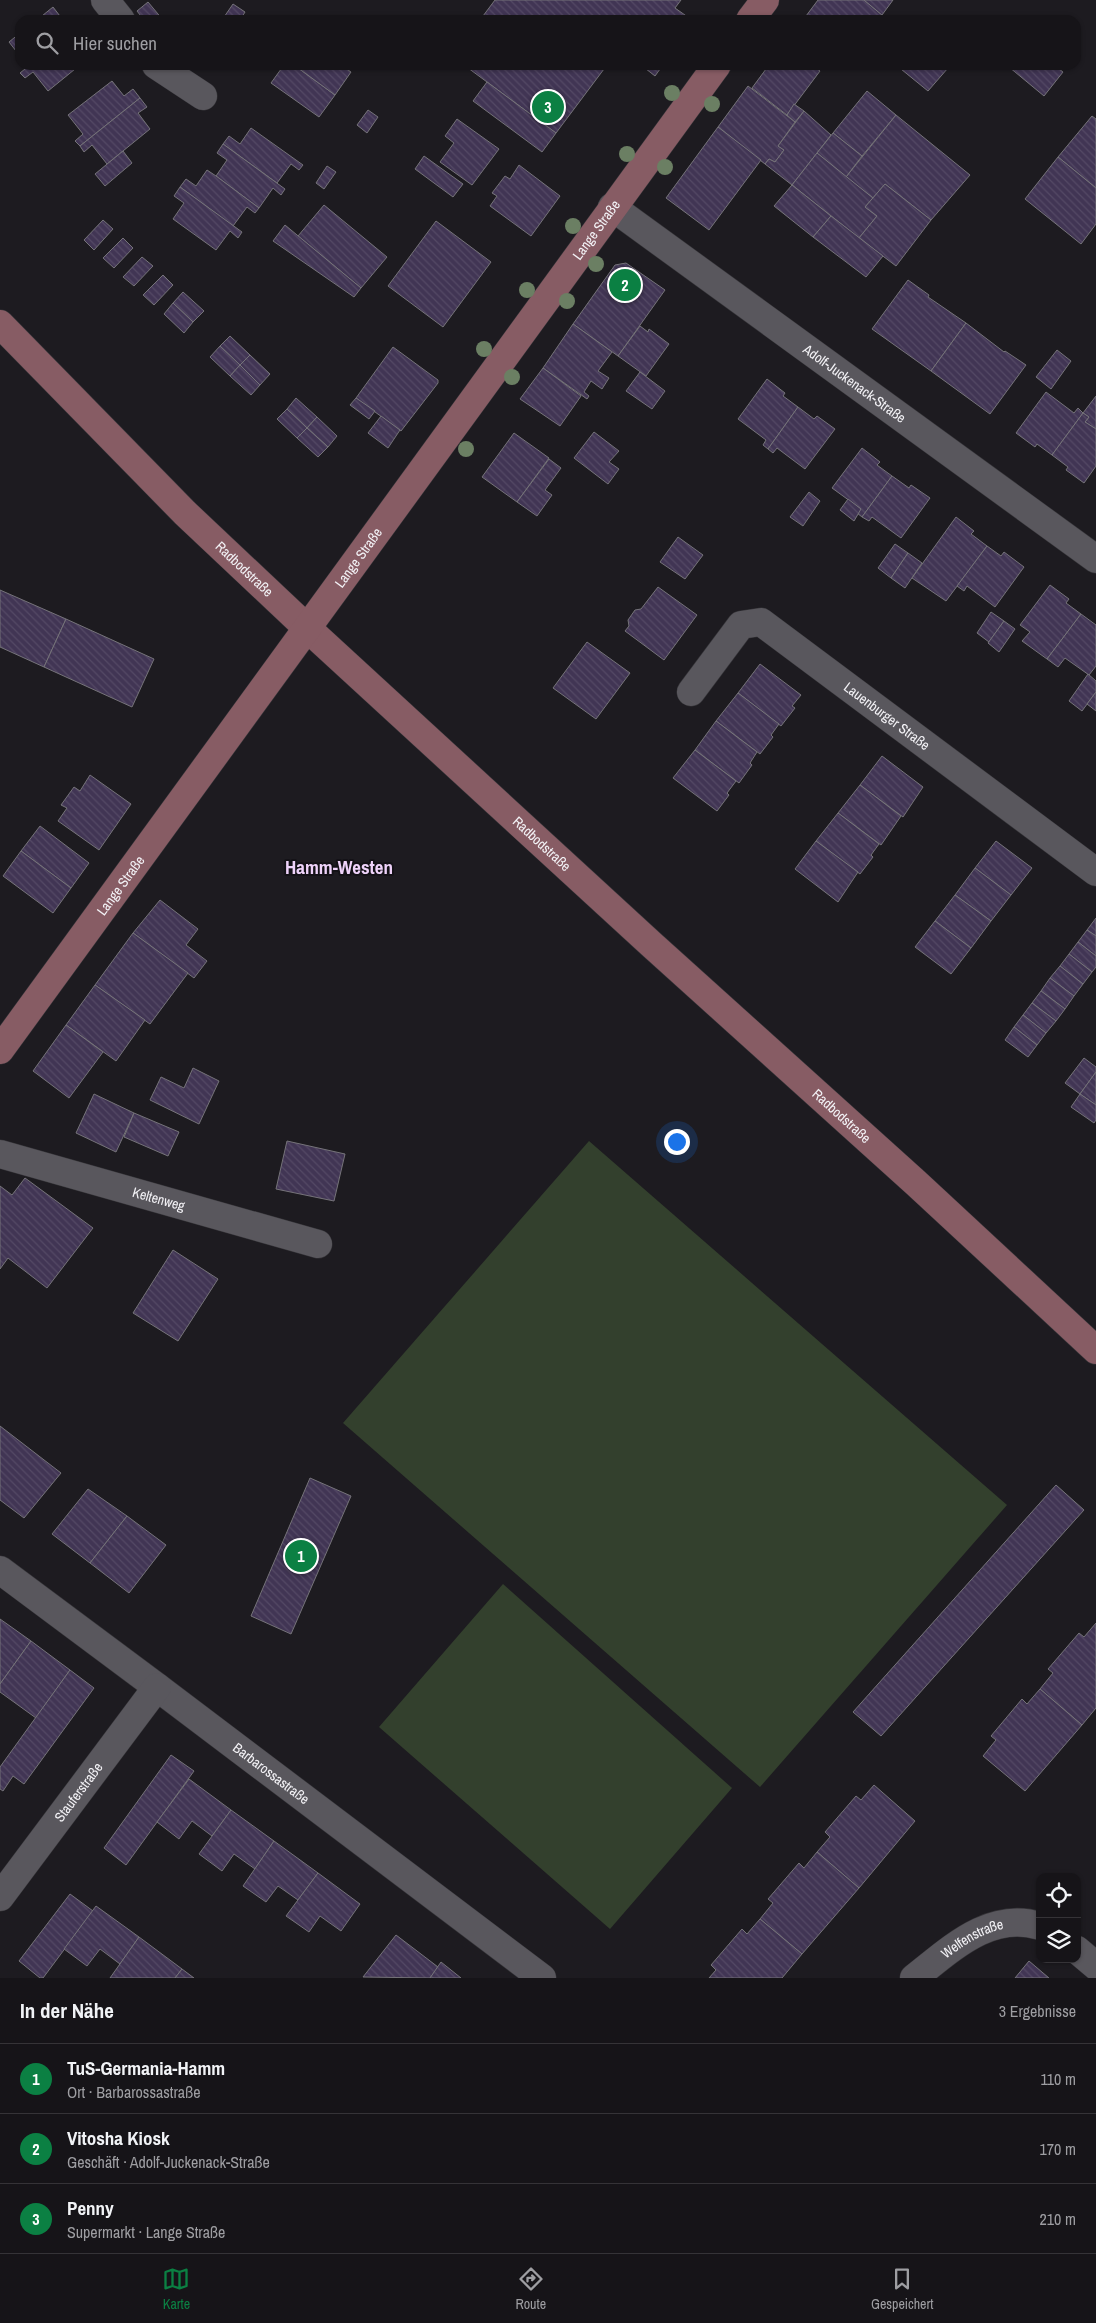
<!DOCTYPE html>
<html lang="de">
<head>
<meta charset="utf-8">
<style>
	body { margin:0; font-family:"Archivo Narrow",sans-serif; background:#232125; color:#f1f3f6 }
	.controls { position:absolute; right:15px; bottom:15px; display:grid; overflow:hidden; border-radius:10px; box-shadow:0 1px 4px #0004 }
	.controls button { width:45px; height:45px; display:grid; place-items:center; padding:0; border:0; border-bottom:1px solid #353337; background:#161418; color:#f1f3f6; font:25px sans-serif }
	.you { position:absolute; left:676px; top:1141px; width:18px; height:18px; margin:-12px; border:4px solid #fff; border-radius:50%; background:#1a73e8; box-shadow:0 0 0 8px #1a73e833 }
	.badge { display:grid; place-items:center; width:32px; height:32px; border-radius:50%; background:#0b8043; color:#fff; font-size:16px; font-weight:700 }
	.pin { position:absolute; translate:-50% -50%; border:2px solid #fff; box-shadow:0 1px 5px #0006 }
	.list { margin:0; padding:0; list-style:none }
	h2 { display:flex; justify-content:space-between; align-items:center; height:65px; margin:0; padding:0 20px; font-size:21px }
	h2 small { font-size:16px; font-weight:400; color:#9e9ea2 }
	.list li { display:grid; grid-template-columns:32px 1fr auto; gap:15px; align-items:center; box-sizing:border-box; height:70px; padding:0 20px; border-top:1px solid #353337 }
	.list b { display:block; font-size:19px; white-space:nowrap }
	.list p { margin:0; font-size:16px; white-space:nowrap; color:#9e9ea2 }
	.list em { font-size:16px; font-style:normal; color:#9e9ea2 }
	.icon { flex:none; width:28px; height:28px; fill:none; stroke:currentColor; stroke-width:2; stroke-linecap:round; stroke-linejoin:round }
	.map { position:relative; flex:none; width:1096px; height:1978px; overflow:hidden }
	.search { position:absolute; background:#161418; box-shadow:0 1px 4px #0004; left:15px; right:15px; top:15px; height:55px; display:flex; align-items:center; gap:12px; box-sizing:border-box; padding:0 18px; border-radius:15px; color:#9e9ea2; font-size:19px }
	.sheet { height:275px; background:#161418 }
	nav { display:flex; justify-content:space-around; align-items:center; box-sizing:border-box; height:70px; border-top:1px solid #353337; background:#161418; font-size:14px; color:#9e9ea2 }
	nav a { display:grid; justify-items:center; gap:2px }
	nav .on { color:#0b8043 }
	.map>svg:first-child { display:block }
	.park { fill:#33402d }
	.building { fill:url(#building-back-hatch); stroke:#757379 }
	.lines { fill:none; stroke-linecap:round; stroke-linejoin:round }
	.street-casing { stroke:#363539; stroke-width:29 }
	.secondary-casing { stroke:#363539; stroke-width:29 }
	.street { stroke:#59575d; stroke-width:28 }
	.secondary { stroke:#875c64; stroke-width:28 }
	.tree { fill:#6b7f63 }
	.labels { text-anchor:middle; stroke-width:4; stroke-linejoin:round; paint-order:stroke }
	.street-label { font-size:14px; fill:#f3f2f6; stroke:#141217 }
	.district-label { font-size:19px; font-weight:bold; fill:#efd3fa; stroke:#141217 }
</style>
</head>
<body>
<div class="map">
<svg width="1096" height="1978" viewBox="0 0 1096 1978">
	<defs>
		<pattern id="building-back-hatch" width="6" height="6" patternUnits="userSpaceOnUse" patternTransform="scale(1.25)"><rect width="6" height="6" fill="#413554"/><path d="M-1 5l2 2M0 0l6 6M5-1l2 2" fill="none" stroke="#544965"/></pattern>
	</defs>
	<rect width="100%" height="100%" fill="#1d1b20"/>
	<!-- park -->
	<g class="park">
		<polygon points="589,1141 1007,1505 760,1787 343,1423"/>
		<polygon points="503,1584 732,1788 610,1929 379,1727"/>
	</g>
	<!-- building -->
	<g class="building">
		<polygon points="495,0 681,0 675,8 692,20 480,20"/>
		<polygon points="818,0 864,0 882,15 878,20 803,20"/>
		<polygon points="864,0 893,0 882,15"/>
		<polygon points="148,2 163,20 144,20 137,11"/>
		<polygon points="233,4 245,12 240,20 222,20"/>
		<polygon points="53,7 63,20 37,20"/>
		<polygon points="20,33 20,56 9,42"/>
		<polygon points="30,65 80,65 48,91 33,72 25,78 20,73"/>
		<polygon points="284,65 294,65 335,95 319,117 271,83"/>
		<polygon points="294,65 341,65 351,72 335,95"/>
		<polygon points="464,65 607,65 556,133"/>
		<polygon points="641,65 663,65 655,76"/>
		<polygon points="769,65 812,65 820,71 787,115 752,88"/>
		<polygon points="896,65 944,65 948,68 928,91"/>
		<polygon points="1011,65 1054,65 1063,72 1044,96 1009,67"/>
		<polygon points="112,81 124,96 133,89 140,98 80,146 75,141 83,134 68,115"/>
		<polygon points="487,82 556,133 542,152 473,101"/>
		<polygon points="748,86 795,122 778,146 784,150 775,162 769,159 765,164 718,127"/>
		<polygon points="867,91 896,115 862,156 833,133"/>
		<polygon points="140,98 147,107 138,113 150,129 107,164 92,145 84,152 80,146"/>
		<polygon points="794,104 804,111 795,122 787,115"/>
		<polygon points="368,110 378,117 367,133 357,125"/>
		<polygon points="804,111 831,135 792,185 765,164 769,159 775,162 784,150 778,146"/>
		<polygon points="896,115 970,175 931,220 885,184 873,198 846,177"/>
		<polygon points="1092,116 1096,119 1096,188 1058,157"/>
		<polygon points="457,119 499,149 472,185 440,162 454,143 445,136"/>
		<polygon points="718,127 761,160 709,230 666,198"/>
		<polygon points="251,128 303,165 299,170 291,164 277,183 223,144 229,136 240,144"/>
		<polygon points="833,133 862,156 846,177 817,153"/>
		<polygon points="223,144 285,189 281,195 273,188 259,208 216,176 227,160 217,153"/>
		<polygon points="123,151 132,163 105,186 95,174"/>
		<polygon points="817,153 873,198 865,207 877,216 859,238 792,185"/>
		<polygon points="424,156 463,184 453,197 415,169"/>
		<polygon points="1058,157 1096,188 1096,224 1081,244 1025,199"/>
		<polygon points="519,165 560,196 531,236 490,206 497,196 492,193 505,176 510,179"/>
		<polygon points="327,166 336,172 324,189 316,183"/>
		<polygon points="207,170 216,176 259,208 255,213 247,207 233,226 180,187 186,179 196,186"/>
		<polygon points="885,184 931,220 896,266 859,238 877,216 865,207"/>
		<polygon points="792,185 831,216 813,237 774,206"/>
		<polygon points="180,187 242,232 238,238 230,231 216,250 173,219 184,203 174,196"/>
		<polygon points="324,205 387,257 361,288 298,236"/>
		<polygon points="831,216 883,256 866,277 813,237"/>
		<polygon points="103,220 113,229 94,250 84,240"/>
		<polygon points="436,221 491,262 443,327 388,286"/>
		<polygon points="285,225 361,288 354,297 273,241"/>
		<polygon points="123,238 133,248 114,268 103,258"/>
		<polygon points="142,257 153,266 134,286 123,277"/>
		<polygon points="626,263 665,290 618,356 573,324 615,265"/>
		<polygon points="163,275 173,285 154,305 143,295"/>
		<polygon points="908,280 929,295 928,297 966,323 931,371 872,329"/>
		<polygon points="183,292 204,311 193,322 173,303"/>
		<polygon points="173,303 193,322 184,333 164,314"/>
		<polygon points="966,323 1004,352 1005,351 1026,365 990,414 931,371"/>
		<polygon points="573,324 612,352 598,371 609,378 602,389 591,381 584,392 589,396 587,399 543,368"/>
		<polygon points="640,326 648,332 649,329 669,344 646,376 618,356"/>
		<polygon points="230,336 250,355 240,365 220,346"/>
		<polygon points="220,346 240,365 230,376 210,357"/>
		<polygon points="393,347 438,380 438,383 401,431 356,398"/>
		<polygon points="1057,350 1071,361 1051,389 1036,377"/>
		<polygon points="250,355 270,374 260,385 240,365"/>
		<polygon points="240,365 260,385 251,395 230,376"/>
		<polygon points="543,368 581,396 560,426 520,399"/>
		<polygon points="640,372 665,391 652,409 626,391"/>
		<polygon points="767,379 785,393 783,396 798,407 768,449 763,445 766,440 738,419"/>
		<polygon points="1046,392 1074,413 1078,408 1083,413 1052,455 1037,444 1035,447 1016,433"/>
		<polygon points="1096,396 1096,429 1085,422 1089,417 1083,413"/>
		<polygon points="296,398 317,417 307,428 287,409"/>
		<polygon points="356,398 375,411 369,419 350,405"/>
		<polygon points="798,407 814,419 817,416 835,429 805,469 777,448 773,453 768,449"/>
		<polygon points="287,409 307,428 297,438 277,419"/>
		<polygon points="1083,413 1089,417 1085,422 1096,429 1096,466 1084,483 1066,470 1068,467 1052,455"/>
		<polygon points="381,416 400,430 388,448 368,433"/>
		<polygon points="317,417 337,436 328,447 307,428"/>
		<polygon points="307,428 328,447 318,457 297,438"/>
		<polygon points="594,432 619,451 609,462 619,469 608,484 574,458"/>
		<polygon points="514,433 549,458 517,502 482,477"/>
		<polygon points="862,448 880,462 877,465 892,476 862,517 857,513 861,509 832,488"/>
		<polygon points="549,459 561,468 545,490 552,495 537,516 517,502"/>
		<polygon points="892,476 909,488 911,485 930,498 901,538 872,517 869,521 862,517"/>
		<polygon points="809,492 820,501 803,526 790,517"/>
		<polygon points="848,499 861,509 854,521 840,510"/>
		<polygon points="956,517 974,531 971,534 987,546 946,601 912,578"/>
		<polygon points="678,537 703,555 685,579 660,562"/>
		<polygon points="895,544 908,553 891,578 878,568"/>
		<polygon points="987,546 1001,556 1004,552 1024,567 995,607 967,586 964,591 957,586"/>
		<polygon points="908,553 922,563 905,588 891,578"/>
		<polygon points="1050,585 1069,599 1066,603 1081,614 1047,659 1022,641 1030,632 1020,625"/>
		<polygon points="658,587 697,615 664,660 625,631 629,626 628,620 635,610 641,609"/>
		<polygon points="0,590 66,619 44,667 0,647"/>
		<polygon points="991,612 1004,621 989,642 977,633"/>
		<polygon points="1081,614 1096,625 1096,666 1089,675 1065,658 1058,667 1047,659"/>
		<polygon points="66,619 154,659 132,707 44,667"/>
		<polygon points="1004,621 1015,629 999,652 988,643"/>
		<polygon points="587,642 630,673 596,719 553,688"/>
		<polygon points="760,664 801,695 792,706 795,708 781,726 738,693"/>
		<polygon points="1088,674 1096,681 1096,692 1082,711 1069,701"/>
		<polygon points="1096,692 1096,711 1087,704"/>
		<polygon points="738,693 779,724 771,735 773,737 760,754 716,721"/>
		<polygon points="716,721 757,752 750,763 752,765 739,783 695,750"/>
		<polygon points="695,750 736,781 727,793 729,795 717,811 673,778"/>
		<polygon points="882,756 923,787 903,817 860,785"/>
		<polygon points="90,775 131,804 99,850 58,821 67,808 61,805 74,787 80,791"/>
		<polygon points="860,785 901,816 881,845 838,813"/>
		<polygon points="838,813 879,844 871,855 873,857 860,874 816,841"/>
		<polygon points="40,826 89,863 71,888 21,851"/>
		<polygon points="816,841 858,872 838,902 795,869"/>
		<polygon points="996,841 1032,868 1011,895 975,868"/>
		<polygon points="21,851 71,888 53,913 3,876"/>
		<polygon points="975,868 1011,895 991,921 955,895"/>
		<polygon points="955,895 991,921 971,948 935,921"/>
		<polygon points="160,900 198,929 186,945 207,961 194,978 133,933"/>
		<polygon points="1096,918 1096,936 1087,930"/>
		<polygon points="935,921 971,948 951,974 915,947"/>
		<polygon points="1087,930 1096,936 1096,956 1078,942"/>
		<polygon points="133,933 188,973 150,1024 95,985"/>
		<polygon points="1078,942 1096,956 1096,967 1092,972 1069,954"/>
		<polygon points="1069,954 1092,972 1083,984 1060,966"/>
		<polygon points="1060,966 1083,984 1074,996 1050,978"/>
		<polygon points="1050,978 1074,996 1065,1009 1041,991"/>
		<polygon points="95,985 145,1020 116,1061 66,1025"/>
		<polygon points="1041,991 1065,1009 1056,1021 1032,1003"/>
		<polygon points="1032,1003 1056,1021 1046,1033 1023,1015"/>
		<polygon points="1023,1015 1046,1033 1037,1045 1014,1027"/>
		<polygon points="66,1025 103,1052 69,1098 33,1071"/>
		<polygon points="1014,1027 1037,1045 1028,1057 1005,1040"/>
		<polygon points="1084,1058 1096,1067 1096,1072 1080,1094 1065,1083"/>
		<polygon points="193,1068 219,1081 199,1124 150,1100 161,1077 184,1088"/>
		<polygon points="1096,1072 1096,1105 1080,1094"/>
		<polygon points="94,1094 134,1113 116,1152 76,1133"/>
		<polygon points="1080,1094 1096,1105 1096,1120 1094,1123 1071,1107"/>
		<polygon points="134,1113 179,1132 168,1156 124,1137"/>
		<polygon points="287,1141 345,1154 334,1201 276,1189"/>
		<polygon points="25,1178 93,1228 47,1288 8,1258 0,1269 0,1186 12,1195"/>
		<polygon points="173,1250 218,1279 178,1341 133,1313"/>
		<polygon points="0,1426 61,1473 24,1518 0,1500"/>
		<polygon points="310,1478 351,1496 291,1634 251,1616"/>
		<polygon points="1056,1485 1084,1510 881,1736 853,1712"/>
		<polygon points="88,1489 127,1516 90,1563 52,1534"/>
		<polygon points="127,1516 166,1545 129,1593 90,1563"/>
		<polygon points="0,1619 31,1641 0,1684"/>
		<polygon points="1096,1623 1096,1708 1082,1725 1040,1689 1053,1673 1048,1669 1079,1633 1084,1637"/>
		<polygon points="31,1641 70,1670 36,1718 0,1692 0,1684"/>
		<polygon points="70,1670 94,1688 24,1784 13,1776 3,1791 0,1789 0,1767"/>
		<polygon points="1040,1689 1082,1725 1025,1791 983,1756 996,1740 991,1736 1022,1699 1027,1704"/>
		<polygon points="171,1755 194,1771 126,1865 104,1848"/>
		<polygon points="189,1779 231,1810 212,1836 192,1821 179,1839 157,1822"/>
		<polygon points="874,1785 915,1821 859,1888 817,1852 830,1837 825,1832 856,1796 861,1800"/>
		<polygon points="231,1810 274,1841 255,1869 234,1854 222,1871 199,1854"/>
		<polygon points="274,1841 318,1873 298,1900 278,1886 266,1902 243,1886"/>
		<polygon points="817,1852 859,1888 802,1954 760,1919 773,1903 768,1899 799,1863 804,1868"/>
		<polygon points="318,1873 360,1904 341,1931 320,1916 309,1932 286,1916"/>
		<polygon points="70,1894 93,1911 43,1978 40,1978 19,1961"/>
		<polygon points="96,1906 139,1937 120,1964 100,1949 87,1966 64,1949"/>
		<polygon points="760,1919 802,1954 782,1978 709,1978 716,1970 711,1965 742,1929 747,1934"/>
		<polygon points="396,1935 438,1967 430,1978 363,1977"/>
		<polygon points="139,1937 182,1969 175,1978 110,1978"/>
		<polygon points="1029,1961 1049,1978 1015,1978"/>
		<polygon points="441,1962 461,1978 430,1978"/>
		<polygon points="182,1969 194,1978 175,1978"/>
	</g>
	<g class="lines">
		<defs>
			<g id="street">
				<polyline points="105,0 121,20"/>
				<polyline points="156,65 203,96"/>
				<path id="s1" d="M 612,207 L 1096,559"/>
				<path id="s2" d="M 691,692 L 741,625 L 761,622 L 1096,872"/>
				<path id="s3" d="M 0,1154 L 318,1244"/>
				<path id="s4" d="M 0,1570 L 157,1687 L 542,1978"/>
				<path id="s5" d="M 0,1897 L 157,1687"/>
				<polyline points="1077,1950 1096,1966"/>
				<path id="s6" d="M 914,1978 C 950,1950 990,1910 1040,1926"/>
			</g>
			<g id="secondary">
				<polyline points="750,20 765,0"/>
				<path id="s7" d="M 0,324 L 185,513 L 307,628 L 651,944 L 916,1183 L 1096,1350"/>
				<path id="s8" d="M 0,1050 C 241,723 476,392 717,65"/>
			</g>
		</defs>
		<!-- street casing -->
		<use href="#street" class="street-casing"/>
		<!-- secondary casing -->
		<use href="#secondary" class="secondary-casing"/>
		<!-- street -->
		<use href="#street" class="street"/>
		<!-- secondary -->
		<use href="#secondary" class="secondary"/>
	</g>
	<!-- trees -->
	<g class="tree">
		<circle cx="672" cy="93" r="8"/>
		<circle cx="712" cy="104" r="8"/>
		<circle cx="627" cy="154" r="8"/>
		<circle cx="665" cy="167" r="8"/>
		<circle cx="573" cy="226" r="8"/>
		<circle cx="596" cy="264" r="8"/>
		<circle cx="527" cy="290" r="8"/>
		<circle cx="567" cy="301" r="8"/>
		<circle cx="484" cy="349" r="8"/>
		<circle cx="512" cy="377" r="8"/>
		<circle cx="466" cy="449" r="8"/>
	</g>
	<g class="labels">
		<!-- street labels -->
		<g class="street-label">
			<text dy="5" stroke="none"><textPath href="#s8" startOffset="1014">Lange Straße</textPath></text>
			<text dy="5" stroke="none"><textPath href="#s1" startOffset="300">Adolf-Juckenack-Straße</textPath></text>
			<text dy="5" stroke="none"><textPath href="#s8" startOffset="609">Lange Straße</textPath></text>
			<text dy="5" stroke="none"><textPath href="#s7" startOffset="346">Radbodstraße</textPath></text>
			<text dy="5" stroke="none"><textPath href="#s2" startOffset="261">Lauenburger Straße</textPath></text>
			<text dy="5" stroke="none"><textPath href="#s7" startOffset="751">Radbodstraße</textPath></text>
			<text dy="5" stroke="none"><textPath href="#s8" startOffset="204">Lange Straße</textPath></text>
			<text dy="5" stroke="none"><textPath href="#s7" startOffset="1156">Radbodstraße</textPath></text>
			<text dy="5" stroke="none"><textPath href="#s3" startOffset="165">Keltenweg</textPath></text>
			<text dy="5" stroke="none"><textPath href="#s4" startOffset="339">Barbarossastraße</textPath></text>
			<text dy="5" stroke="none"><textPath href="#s5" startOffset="131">Stauferstraße</textPath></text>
			<text dy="5" stroke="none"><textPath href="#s6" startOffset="71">Welfenstraße</textPath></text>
		</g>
		<!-- district labels -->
		<g class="district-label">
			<text x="339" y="874">Hamm-Westen</text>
		</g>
	</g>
</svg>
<div class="controls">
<button><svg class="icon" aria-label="locate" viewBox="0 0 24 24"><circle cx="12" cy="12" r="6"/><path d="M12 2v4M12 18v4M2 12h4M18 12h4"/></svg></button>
<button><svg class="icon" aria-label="layers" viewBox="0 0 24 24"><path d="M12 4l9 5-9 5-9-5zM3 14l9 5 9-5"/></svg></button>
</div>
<div class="you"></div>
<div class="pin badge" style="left:301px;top:1556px">1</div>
<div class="pin badge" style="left:625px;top:285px">2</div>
<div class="pin badge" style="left:548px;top:107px">3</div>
<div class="search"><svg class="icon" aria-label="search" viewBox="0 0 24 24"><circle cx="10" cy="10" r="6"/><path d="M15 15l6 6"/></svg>Hier suchen</div>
</div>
<section class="sheet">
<h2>In der Nähe<small>3 Ergebnisse</small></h2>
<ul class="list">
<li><span class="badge">1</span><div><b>TuS-Germania-Hamm</b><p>Ort · Barbarossastraße</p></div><em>110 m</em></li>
<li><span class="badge">2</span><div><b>Vitosha Kiosk</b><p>Geschäft · Adolf-Juckenack-Straße</p></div><em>170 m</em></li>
<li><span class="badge">3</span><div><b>Penny</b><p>Supermarkt · Lange Straße</p></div><em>210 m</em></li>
</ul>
</section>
<nav>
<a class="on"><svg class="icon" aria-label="map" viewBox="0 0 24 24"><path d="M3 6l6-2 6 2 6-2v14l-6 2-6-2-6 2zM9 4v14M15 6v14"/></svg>Karte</a>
<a><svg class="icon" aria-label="directions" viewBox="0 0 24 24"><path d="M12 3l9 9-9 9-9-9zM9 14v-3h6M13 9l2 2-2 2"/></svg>Route</a>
<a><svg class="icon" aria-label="saved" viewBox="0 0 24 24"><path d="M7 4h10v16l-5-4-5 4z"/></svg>Gespeichert</a>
</nav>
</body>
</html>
